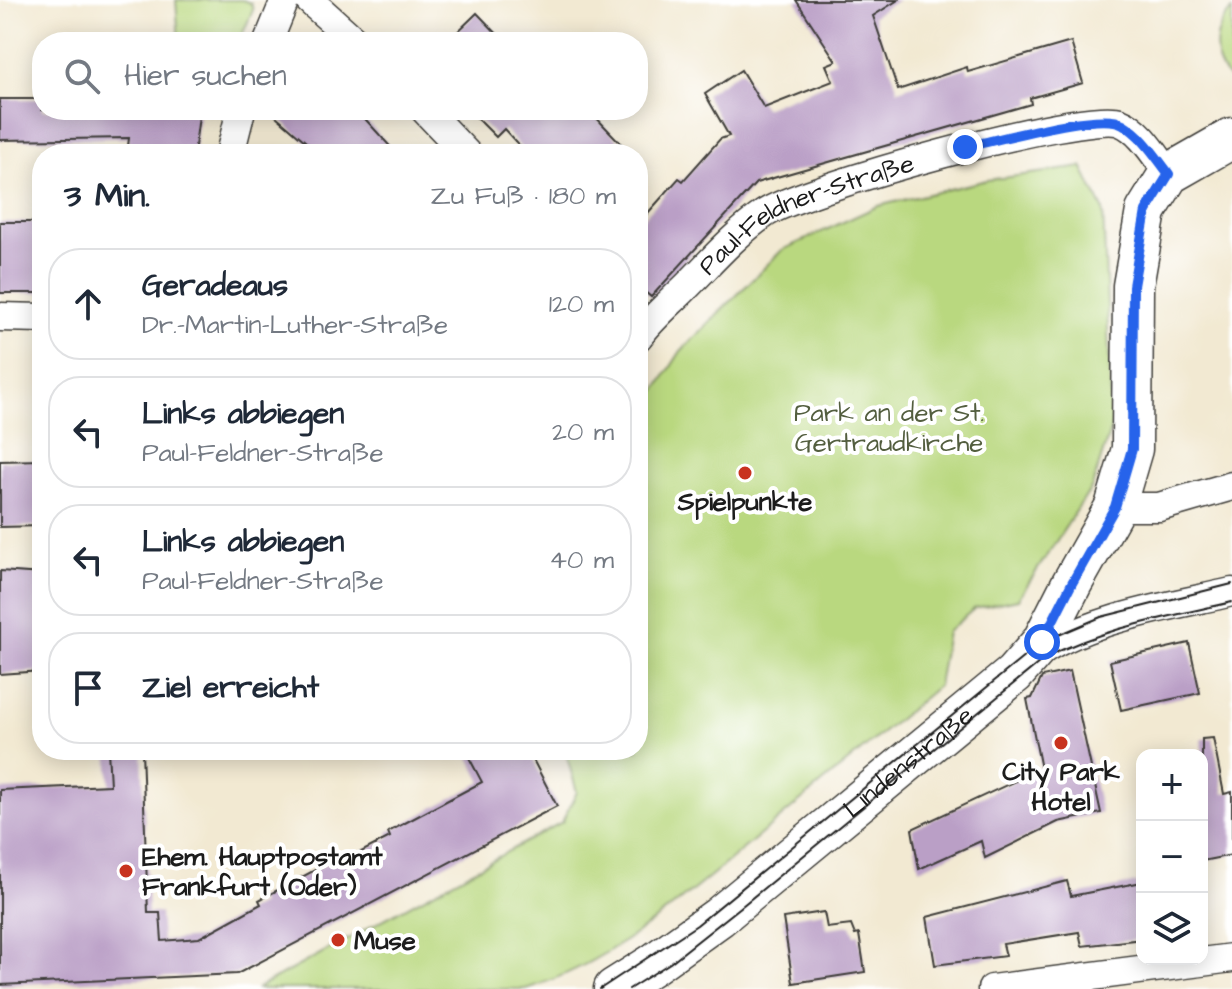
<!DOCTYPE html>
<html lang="de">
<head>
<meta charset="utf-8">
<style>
	body { margin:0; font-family:"Architects Daughter",sans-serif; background:#f2f2f3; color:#1f2937 }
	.controls { position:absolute; right:24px; bottom:24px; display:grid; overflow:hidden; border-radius:16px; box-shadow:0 4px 20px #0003 }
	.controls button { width:72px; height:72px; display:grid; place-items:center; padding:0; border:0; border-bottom:2px solid #e0e1e3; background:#fff; color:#1f2937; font:40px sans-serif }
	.stop { position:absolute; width:24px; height:24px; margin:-18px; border:6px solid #2563eb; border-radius:50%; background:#fff }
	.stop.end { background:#2563eb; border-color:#fff; box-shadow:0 2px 8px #0008 }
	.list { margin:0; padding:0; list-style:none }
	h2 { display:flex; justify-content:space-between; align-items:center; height:104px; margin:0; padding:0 32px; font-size:34px }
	h2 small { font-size:26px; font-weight:400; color:#747a83 }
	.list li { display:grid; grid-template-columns:52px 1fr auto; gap:24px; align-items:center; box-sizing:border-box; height:112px; margin:0 16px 16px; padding:0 16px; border:2px solid #e0e1e3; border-radius:32px }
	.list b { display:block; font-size:30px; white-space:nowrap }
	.list p { margin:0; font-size:26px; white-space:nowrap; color:#747a83 }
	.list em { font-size:26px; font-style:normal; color:#747a83 }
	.icon { flex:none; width:44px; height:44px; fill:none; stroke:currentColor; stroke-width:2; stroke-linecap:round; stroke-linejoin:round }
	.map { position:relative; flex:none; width:1232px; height:989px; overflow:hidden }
	.search { position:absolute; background:#fff; box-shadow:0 4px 20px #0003; left:32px; top:32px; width:616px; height:88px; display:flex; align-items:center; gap:20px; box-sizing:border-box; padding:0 28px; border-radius:32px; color:#747a83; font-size:30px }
	.panel { position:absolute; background:#fff; box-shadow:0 4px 20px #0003; left:32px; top:144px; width:616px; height:616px; border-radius:32px }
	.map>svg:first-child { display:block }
	.green { fill:#b9d87f; stroke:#6a7a4e; stroke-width:2 }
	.building { fill:#ba9fc6 }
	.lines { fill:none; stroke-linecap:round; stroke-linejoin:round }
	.street-casing { stroke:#3c3b37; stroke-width:31 }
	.secondary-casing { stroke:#3c3b37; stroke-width:43 }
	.street { stroke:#fff; stroke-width:28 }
	.secondary { stroke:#fff; stroke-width:40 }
	.tram { stroke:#1c1c1c; stroke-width:2 }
	.route { stroke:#2563eb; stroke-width:10 }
	.poi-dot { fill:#c8321e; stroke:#fff; stroke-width:3 }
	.labels { text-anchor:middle; stroke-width:8; stroke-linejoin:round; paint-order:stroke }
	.street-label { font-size:26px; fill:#1c1c1c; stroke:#fff }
	.park-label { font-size:26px; fill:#535e3f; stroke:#fff }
	.poi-label { font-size:26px; font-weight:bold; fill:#1c1c1c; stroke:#fff }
</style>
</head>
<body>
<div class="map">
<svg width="1232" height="989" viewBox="0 0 1232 989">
	<rect width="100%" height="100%" fill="#fff"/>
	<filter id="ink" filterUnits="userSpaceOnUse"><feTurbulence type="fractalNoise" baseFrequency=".0125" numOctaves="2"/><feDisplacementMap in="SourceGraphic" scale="16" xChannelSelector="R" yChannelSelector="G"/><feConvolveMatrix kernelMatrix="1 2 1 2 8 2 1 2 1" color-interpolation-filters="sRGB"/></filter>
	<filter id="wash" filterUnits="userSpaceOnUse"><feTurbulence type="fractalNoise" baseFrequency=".006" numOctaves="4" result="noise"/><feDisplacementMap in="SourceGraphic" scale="32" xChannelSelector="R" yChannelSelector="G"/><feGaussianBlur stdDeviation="1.8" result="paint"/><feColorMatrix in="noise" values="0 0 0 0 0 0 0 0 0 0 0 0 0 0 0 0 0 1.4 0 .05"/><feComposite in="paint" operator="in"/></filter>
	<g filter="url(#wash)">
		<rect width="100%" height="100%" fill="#f2e9d2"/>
		<!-- green -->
		<g class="green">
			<polygon points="176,0 242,0 251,3 253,10 239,42 179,42"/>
			<path d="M 1232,10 L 1232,81 C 1210,62 1212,30 1232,10 Z"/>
			<path d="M 1082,167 L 1103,209 L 1112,424 L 1092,487 L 1018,599 L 975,608 L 947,632 L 938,686 C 879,736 819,786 760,835 C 692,891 611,965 525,989 L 256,989 L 562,822 L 577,792 L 565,750 L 638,750 L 638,419 L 681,351 L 782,250 L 878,206 L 987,180 Z"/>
		</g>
		<g id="blocks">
			<!-- building -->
			<g class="building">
				<polygon points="796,0 898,0 873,16 898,90 967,67 968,72 1071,42 1083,83 1030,98 1031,104 756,183 651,297 638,286 638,224 679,178 683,181 720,139 729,136 705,94 741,70 764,108 833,81 826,65 836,61"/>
				<polygon points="477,13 505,42 447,42"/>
				<polygon points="0,99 42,99 42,110 178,110 199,116 194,154 127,154 129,138 0,140"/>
				<polygon points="269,110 357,110 397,154 320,154"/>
				<polygon points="469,110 589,110 631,154 527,154 504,129 496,137"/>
				<rect x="0" y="222" width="42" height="71"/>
				<polygon points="42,460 42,526 0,527 0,461"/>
				<polygon points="0,571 42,574 42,671 0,674"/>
				<polygon points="1189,643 1200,693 1121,710 1110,661"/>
				<polygon points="1070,671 1101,813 1058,822 985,858 981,841 919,869 912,829 1041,769 1027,699 1032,698 1042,677"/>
				<polygon points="1213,738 1224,794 1232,792 1232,855 1202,861 1202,739"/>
				<polygon points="108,750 142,750 148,913 160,913 162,941 199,938 261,904 259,900 341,856 344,861 390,837 388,832 482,782 465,750 528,750 557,806 237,974 0,985 0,790 110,785"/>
				<polygon points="1067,881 1071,896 1142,882 1142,939 1082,946 1079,932 1003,944 1006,956 935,965 927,917"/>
				<polygon points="824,912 827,928 851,925 855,935 859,934 865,972 793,983 783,918"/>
			</g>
		</g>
	</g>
	<g filter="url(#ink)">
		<use href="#blocks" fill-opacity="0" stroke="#3c3b37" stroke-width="2"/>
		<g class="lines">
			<defs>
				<g id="street">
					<polyline points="309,0 356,42"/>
					<polyline points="268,42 285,0"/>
					<polyline points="425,110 467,154"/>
					<polyline points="230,154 241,110"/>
					<polyline points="0,317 42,318"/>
					<path id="s1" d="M 638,337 C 651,319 669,304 684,289 C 710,263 734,235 764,214 C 799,189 1085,109 1120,122 C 1141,130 1156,157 1169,174"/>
					<polyline points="1115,507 1159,507 1232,486"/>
					<path d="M 1032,658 C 1086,618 1168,607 1232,592"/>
					<polyline points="992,989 1232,958"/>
				</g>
				<g id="secondary">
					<path id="s2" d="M 614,989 L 652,965 L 719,917 L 1014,674 L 1042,642 L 1072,583 L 1115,507 L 1132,449 L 1133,286 L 1146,211 L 1169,174 L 1232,138"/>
				</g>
			</defs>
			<!-- street casing -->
			<use href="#street" class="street-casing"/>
			<!-- secondary casing -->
			<use href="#secondary" class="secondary-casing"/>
			<!-- street -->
			<use href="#street" class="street"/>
			<!-- secondary -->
			<use href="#secondary" class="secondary"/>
			<!-- tram -->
			<g class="tram">
				<polyline points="600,989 697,925 1042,642 1101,617 1232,584"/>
				<path d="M 629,989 L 670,963 L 742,906 L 1045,658 C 1103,628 1168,617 1232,602"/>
			</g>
		</g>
	</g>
	<g class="lines" filter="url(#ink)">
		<!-- route -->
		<path class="route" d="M 965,147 C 995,141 1100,110 1123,124 C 1143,136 1155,156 1169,174 L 1146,211 L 1133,286 L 1132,449 L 1115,507 L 1072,583 L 1042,642"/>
	</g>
	<!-- markers -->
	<g class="poi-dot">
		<circle cx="745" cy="473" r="8"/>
		<circle cx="1061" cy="743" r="8"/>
		<circle cx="126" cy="871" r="8"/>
		<circle cx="338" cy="940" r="8"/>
	</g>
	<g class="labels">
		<!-- street labels -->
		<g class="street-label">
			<text dy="9" stroke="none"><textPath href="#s1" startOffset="214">Paul-Feldner-Straße</textPath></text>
			<text dy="9" stroke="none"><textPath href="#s2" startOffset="372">Lindenstraße</textPath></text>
		</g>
		<!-- park labels -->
		<g class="park-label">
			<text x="889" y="421">Park an der St.<tspan x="889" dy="30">Gertraudkirche</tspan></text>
		</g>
		<!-- poi labels -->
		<g class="poi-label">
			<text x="745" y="510">Spielpunkte</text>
			<text x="1061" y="780">City Park<tspan x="1061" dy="30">Hotel</tspan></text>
			<text x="142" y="865" text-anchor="start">Ehem. Hauptpostamt<tspan x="142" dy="30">Frankfurt (Oder)</tspan></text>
			<text x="354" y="949" text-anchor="start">Muse</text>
		</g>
	</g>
</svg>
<div class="controls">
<button>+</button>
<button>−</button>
<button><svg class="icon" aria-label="layers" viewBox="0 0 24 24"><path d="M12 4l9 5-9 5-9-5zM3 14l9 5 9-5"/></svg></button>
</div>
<div class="stop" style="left:1042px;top:642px"></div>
<div class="stop end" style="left:965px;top:147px"></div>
<div class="search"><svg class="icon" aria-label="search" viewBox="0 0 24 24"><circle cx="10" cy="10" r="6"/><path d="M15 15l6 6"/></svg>Hier suchen</div>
<section class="panel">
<h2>3 Min.<small>Zu Fuß · 180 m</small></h2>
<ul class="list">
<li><svg class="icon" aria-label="ahead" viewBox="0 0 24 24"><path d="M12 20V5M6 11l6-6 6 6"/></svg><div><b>Geradeaus</b><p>Dr.-Martin-Luther-Straße</p></div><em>120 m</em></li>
<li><svg class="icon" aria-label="left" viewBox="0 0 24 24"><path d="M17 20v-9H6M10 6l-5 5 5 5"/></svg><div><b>Links abbiegen</b><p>Paul-Feldner-Straße</p></div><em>20 m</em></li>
<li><svg class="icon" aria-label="left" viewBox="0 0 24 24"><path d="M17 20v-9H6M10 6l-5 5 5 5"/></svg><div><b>Links abbiegen</b><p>Paul-Feldner-Straße</p></div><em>40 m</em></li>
<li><svg class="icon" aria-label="arrive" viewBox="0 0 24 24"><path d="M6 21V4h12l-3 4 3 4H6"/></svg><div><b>Ziel erreicht</b></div></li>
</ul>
</section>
</div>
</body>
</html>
